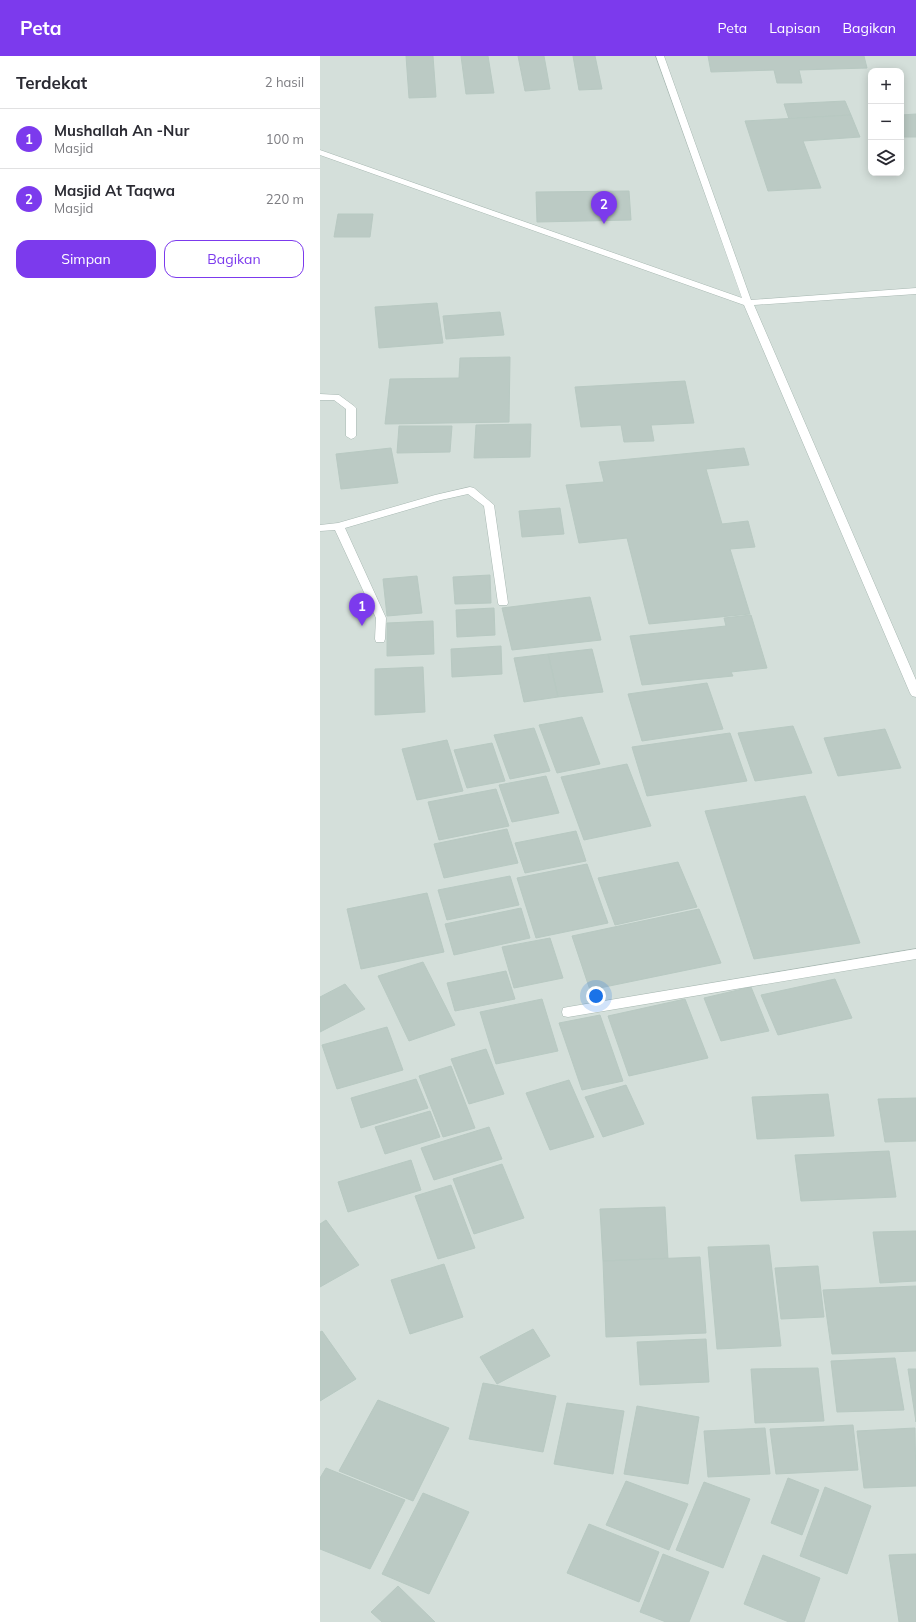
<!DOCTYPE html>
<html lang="id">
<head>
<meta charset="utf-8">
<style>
	body { margin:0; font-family:Mulish,sans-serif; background:#f7f7f7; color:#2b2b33 }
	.controls { position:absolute; right:12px; top:12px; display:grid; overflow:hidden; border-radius:8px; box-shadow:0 2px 10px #0003 }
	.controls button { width:36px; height:36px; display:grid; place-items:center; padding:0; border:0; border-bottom:1px solid #e1e1e2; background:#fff; color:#2b2b33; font:20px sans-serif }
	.you { position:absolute; left:276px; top:940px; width:14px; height:14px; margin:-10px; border:3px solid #fff; border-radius:50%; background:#1a73e8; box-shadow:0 0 0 6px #1a73e833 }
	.badge { display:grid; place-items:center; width:26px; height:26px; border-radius:50%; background:#7c3aed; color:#fff; font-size:13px; font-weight:700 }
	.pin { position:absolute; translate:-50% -33px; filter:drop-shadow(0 1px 2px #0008) }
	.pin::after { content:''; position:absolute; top:21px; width:14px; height:12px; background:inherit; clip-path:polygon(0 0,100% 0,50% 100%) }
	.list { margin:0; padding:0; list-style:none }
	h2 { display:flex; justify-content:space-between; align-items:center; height:52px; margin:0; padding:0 16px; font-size:17px }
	h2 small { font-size:13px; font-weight:400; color:#7c7c81 }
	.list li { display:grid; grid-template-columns:26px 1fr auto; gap:12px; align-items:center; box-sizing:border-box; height:60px; padding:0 16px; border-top:1px solid #e1e1e2 }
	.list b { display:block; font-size:15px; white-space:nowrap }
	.list p { margin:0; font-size:13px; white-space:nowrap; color:#7c7c81 }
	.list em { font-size:13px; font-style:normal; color:#7c7c81 }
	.actions { display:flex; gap:8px; padding:12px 16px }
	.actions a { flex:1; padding:9px 0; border:1px solid #7c3aed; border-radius:12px; text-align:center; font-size:14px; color:#7c3aed }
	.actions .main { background:#7c3aed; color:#fff }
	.icon { flex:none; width:22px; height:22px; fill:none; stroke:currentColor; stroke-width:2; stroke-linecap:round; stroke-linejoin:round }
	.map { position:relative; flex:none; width:596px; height:1566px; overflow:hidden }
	header { display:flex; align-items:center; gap:24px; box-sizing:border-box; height:56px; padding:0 20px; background:#7c3aed; color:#fff }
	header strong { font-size:19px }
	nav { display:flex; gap:22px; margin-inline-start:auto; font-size:14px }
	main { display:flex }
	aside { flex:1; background:#fff }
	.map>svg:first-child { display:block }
	.built { fill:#d4dfda; fill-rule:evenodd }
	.building { fill:#bbcac4; stroke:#b8c9c2 }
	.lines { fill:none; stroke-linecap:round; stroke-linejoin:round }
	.service-casing { stroke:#a8b8b2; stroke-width:1 }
	.minor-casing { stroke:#a8b8b2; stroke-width:1 }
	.service { fill:#fff; fill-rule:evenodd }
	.minor { fill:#fff; fill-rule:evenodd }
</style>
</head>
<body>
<header>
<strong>Peta</strong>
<nav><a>Peta</a><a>Lapisan</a><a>Bagikan</a></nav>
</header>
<main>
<aside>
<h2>Terdekat<small>2 hasil</small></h2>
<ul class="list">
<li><span class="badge">1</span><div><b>Mushallah An -Nur</b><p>Masjid</p></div><em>100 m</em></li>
<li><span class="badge">2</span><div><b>Masjid At Taqwa</b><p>Masjid</p></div><em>220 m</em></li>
</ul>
<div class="actions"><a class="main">Simpan</a><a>Bagikan</a></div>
</aside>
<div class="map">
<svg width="596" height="1566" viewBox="0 0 596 1566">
	<rect width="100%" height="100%" fill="#e6efeb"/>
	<!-- built -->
	<path class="built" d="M 0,0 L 596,0 L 596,1566 L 0,1566 ZM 551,15 L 581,15 L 581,117 L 551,117 Z"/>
	<!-- building -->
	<g class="building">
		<polygon points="86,0 113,0 116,41 89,42"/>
		<polygon points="141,0 168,0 174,37 146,38"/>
		<polygon points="198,0 224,0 230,33 205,35"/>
		<polygon points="253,0 275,0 282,33 259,34"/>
		<polygon points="388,0 544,0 547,12 479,14 482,27 457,27 454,14 391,16"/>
		<polygon points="525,45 531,59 469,63 464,48"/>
		<polygon points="596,58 596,81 581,81 581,59"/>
		<polygon points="531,59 540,81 483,85 501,132 448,135 425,65"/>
		<polygon points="309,135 311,164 217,166 216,136"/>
		<polygon points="18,158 53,158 50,181 14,181"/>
		<polygon points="117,247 123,287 59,292 55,251"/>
		<polygon points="180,256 184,279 126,283 123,260"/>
		<polygon points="190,301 189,366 65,368 70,323 139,322 140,302"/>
		<polygon points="365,325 374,367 331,369 334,385 304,386 301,369 261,371 255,331"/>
		<polygon points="211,368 210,401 154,402 156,369"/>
		<polygon points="79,370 132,370 130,396 77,397"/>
		<polygon points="71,392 78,427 21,433 16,398"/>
		<polygon points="424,392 429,409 386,413 402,468 428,465 435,491 410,493 430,558 329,568 307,482 259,487 246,429 284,426 279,406"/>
		<polygon points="240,452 244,478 202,481 199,455"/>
		<polygon points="170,519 171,547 135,548 133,521"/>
		<polygon points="97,520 102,557 67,560 63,523"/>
		<polygon points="270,541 281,584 192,594 182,552"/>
		<polygon points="174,552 175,579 137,581 136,554"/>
		<polygon points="431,559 447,612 411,616 413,620 322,629 310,580 406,570 404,562"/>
		<polygon points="113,565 114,598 67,600 67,567"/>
		<polygon points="181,590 182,618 132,621 131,593"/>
		<polygon points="272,593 283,636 238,641 228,598"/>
		<polygon points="228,598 238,641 204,646 194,602"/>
		<polygon points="103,611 105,656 55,659 55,613"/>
		<polygon points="387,627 403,673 322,685 308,638"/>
		<polygon points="262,661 280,708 237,717 219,669"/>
		<polygon points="473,670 492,717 435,725 418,677"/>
		<polygon points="214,672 230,715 190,723 174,679"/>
		<polygon points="565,673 581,712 518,720 504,682"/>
		<polygon points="410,677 427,725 327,740 312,691"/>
		<polygon points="127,684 143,735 97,744 82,693"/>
		<polygon points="172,687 185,725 147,732 134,694"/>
		<polygon points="307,708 331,770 264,784 241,721"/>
		<polygon points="226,720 239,757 192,766 179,729"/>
		<polygon points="176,733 189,770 119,784 108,746"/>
		<polygon points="485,740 540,887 434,903 385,755"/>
		<polygon points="187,773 198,807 124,822 114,788"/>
		<polygon points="256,775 266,805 205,817 195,787"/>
		<polygon points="358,806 377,851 295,869 278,822"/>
		<polygon points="267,808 288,867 216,882 197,822"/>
		<polygon points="190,820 199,849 127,864 118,834"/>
		<polygon points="107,837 124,896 41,913 27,853"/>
		<polygon points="201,852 210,882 134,899 125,868"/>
		<polygon points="379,853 401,907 270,934 252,880"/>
		<polygon points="230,882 243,922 194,932 182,891"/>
		<polygon points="103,906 135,969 89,985 58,920"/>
		<polygon points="186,915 195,943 135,955 127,927"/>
		<polygon points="515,923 532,962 458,979 441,939"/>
		<polygon points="25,928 45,953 0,976 0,941"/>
		<polygon points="431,931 449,975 401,985 384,942"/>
		<polygon points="222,943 238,995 176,1008 160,956"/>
		<polygon points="365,943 388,1002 309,1020 288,960"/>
		<polygon points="280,959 303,1025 262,1034 239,967"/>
		<polygon points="67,971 83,1014 17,1033 2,989"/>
		<polygon points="166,993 184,1038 149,1048 131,1003"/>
		<polygon points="131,1010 155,1072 123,1081 99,1020"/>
		<polygon points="96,1023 108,1052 41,1072 31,1042"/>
		<polygon points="249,1024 274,1081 230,1094 206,1037"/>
		<polygon points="306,1029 324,1068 283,1081 265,1041"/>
		<polygon points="508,1038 514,1080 437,1083 432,1041"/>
		<polygon points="596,1042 596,1085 565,1086 558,1043"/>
		<polygon points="110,1055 120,1081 65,1098 55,1071"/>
		<polygon points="169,1071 182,1103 114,1124 101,1092"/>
		<polygon points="569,1095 576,1141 481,1145 475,1099"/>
		<polygon points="91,1104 101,1134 28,1156 18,1126"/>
		<polygon points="182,1108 204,1162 154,1178 133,1123"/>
		<polygon points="131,1129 155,1192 118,1203 95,1140"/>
		<polygon points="345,1151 348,1203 283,1205 280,1153"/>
		<polygon points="6,1164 39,1209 0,1231 0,1168"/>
		<polygon points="596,1175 596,1225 560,1227 553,1176"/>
		<polygon points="449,1189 461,1290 397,1293 388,1191"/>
		<polygon points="380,1201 386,1277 286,1281 283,1205"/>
		<polygon points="124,1208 143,1261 90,1278 71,1224"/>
		<polygon points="498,1210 504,1261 461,1263 455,1212"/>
		<polygon points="596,1230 596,1295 512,1298 503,1234"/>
		<polygon points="213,1273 230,1300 177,1328 160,1301"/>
		<polygon points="2,1275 36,1323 0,1345 0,1276"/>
		<polygon points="386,1283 389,1326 320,1329 317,1286"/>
		<polygon points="575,1302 584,1354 517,1356 511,1305"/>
		<polygon points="498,1312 504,1365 435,1367 431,1313"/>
		<polygon points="588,1313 596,1313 596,1366"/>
		<polygon points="163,1327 236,1340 223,1396 149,1383"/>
		<polygon points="58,1344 129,1372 93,1445 19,1415"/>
		<polygon points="247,1347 304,1355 293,1418 234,1408"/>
		<polygon points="317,1350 379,1361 368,1428 304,1418"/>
		<polygon points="533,1369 538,1414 456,1418 450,1373"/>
		<polygon points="445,1372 450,1418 388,1421 384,1375"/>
		<polygon points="595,1372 596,1430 544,1432 537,1375"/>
		<polygon points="6,1412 85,1444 50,1513 0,1493 0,1422"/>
		<polygon points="468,1422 499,1434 482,1479 451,1467"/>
		<polygon points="306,1425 368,1448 349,1494 286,1469"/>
		<polygon points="384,1426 430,1443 403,1512 356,1494"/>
		<polygon points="505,1431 551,1450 527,1518 480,1500"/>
		<polygon points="103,1437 149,1456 109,1538 62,1518"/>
		<polygon points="269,1468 339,1496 319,1546 247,1517"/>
		<polygon points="343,1498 389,1516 369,1566 346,1566 320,1556"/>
		<polygon points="596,1498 596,1566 579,1566 569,1499"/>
		<polygon points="443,1499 500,1522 484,1566 469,1566 424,1548"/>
		<polygon points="78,1530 115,1566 62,1566 51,1556"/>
	</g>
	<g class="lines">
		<defs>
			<polygon id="service" points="0,338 19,339 34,350 36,352 36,380 34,382 31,383 26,380 26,353 14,344 0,344"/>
			<g id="minor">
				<polygon points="336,0 344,0 431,244 596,232 596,238 434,249 596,624 596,641 592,640 590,637 424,249 0,99 0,94 422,242"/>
				<polygon points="150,431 154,432 174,449 188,547 187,549 179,549 178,547 164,450 148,438 121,444 25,472 66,562 65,583 64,586 56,586 55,583 56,562 15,474 0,475 0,469 18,467 115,439"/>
				<polygon points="596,893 596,903 248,961 243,960 242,956 243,952 248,951"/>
			</g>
		</defs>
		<!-- service casing -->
		<use href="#service" class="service-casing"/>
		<!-- minor casing -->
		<use href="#minor" class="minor-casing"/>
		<!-- service -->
		<use href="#service" class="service"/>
		<!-- minor -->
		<use href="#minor" class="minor"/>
	</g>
</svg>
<div class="controls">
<button>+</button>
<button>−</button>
<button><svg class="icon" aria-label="layers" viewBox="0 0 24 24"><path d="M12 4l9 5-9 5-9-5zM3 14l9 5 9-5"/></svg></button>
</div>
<div class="you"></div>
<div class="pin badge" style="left:42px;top:570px">1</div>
<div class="pin badge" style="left:284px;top:168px">2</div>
</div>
</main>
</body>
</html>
